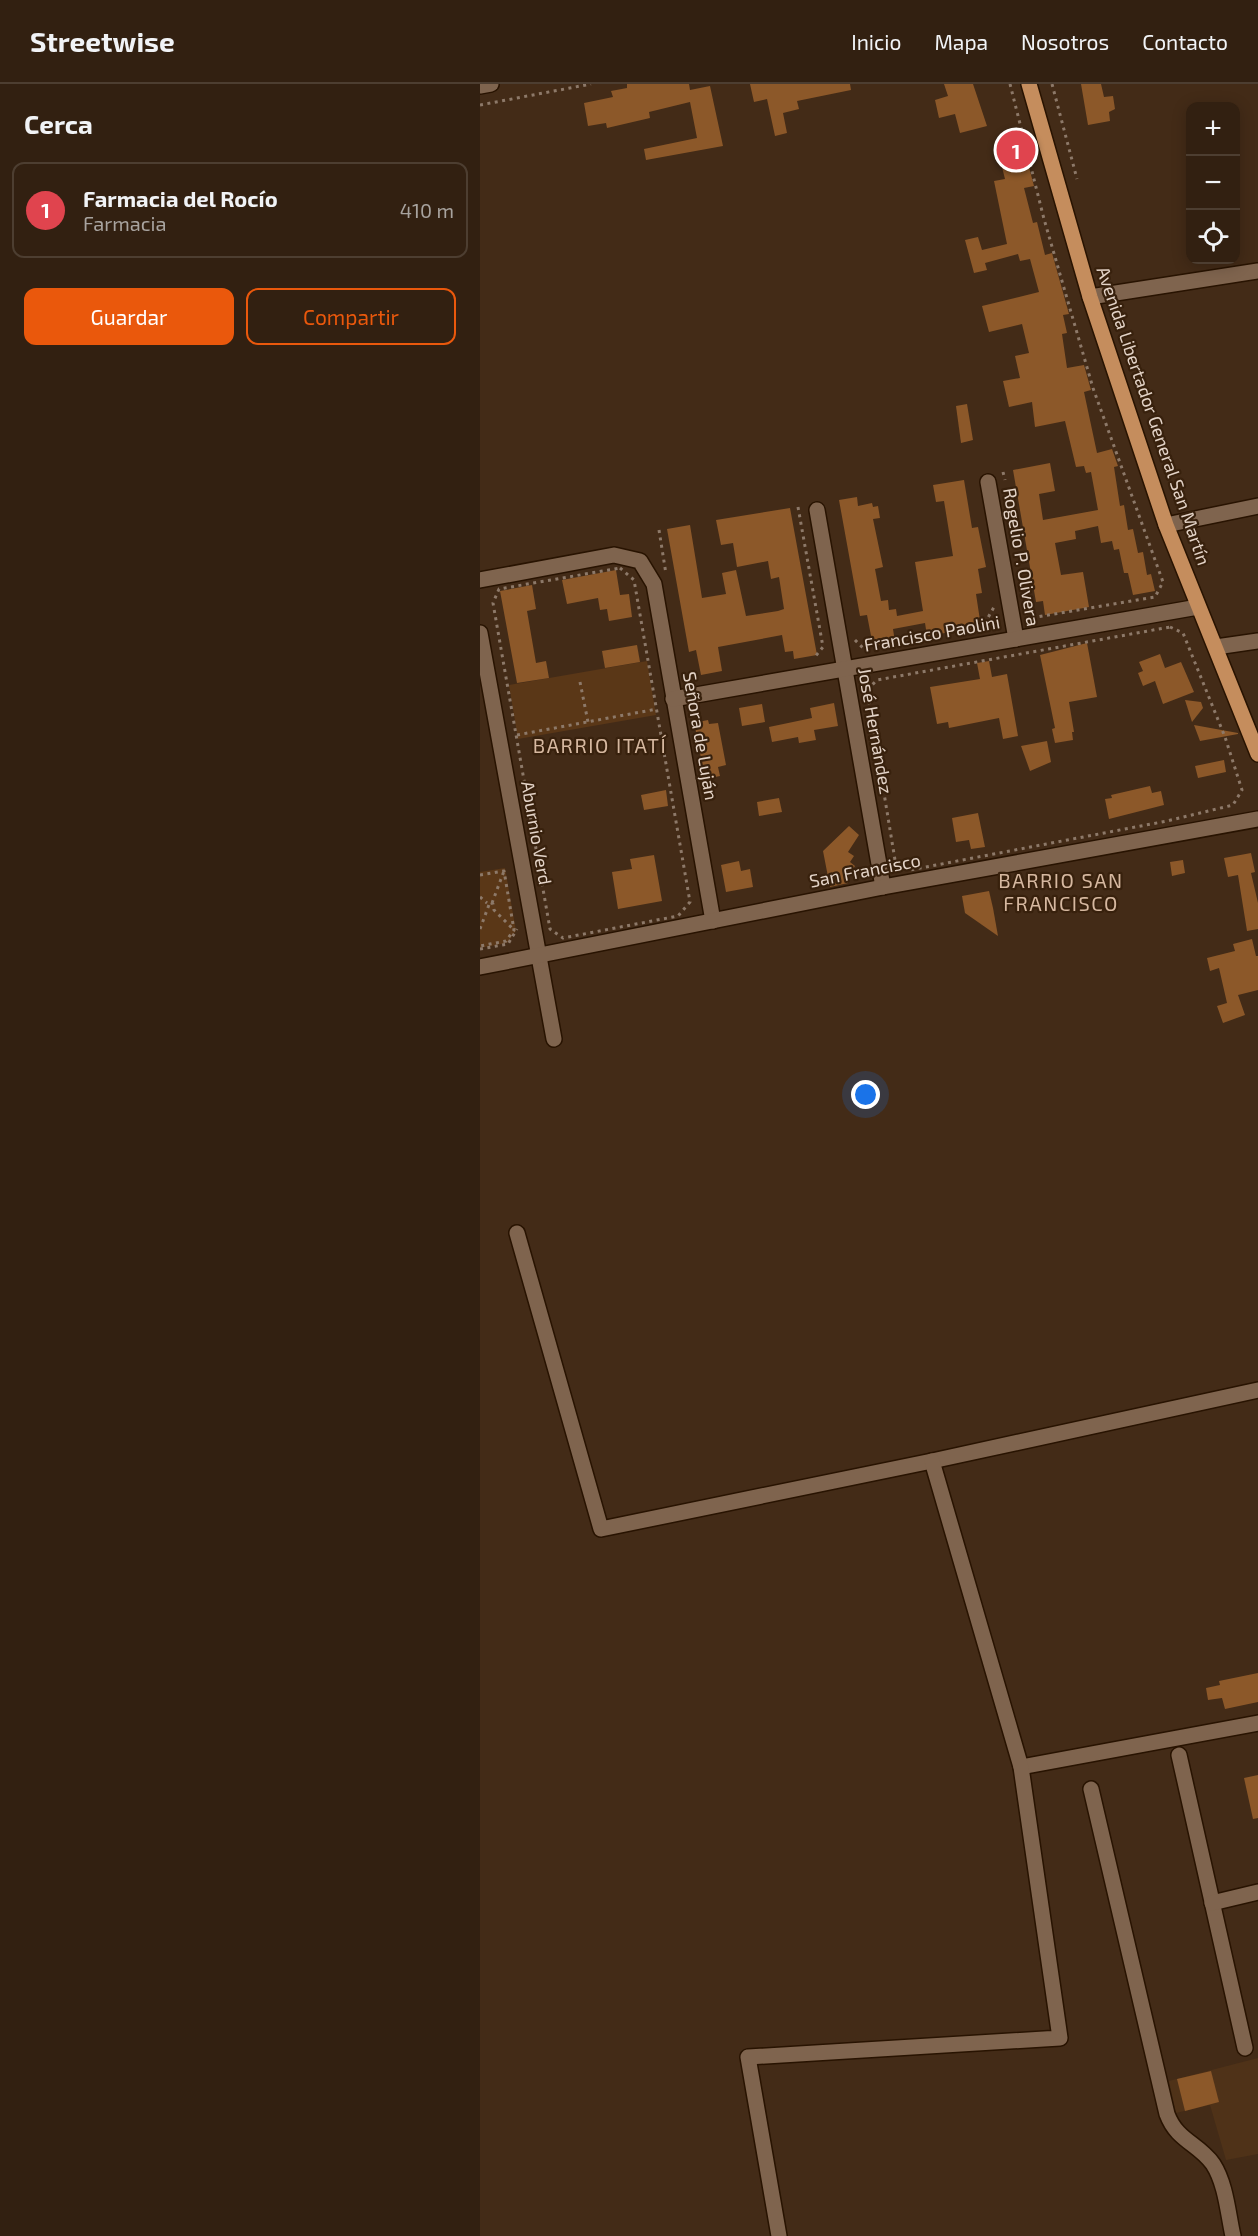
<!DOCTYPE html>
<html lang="es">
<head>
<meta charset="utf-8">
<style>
	body { margin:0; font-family:"Exo 2",sans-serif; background:#3d2d1f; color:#f1f3f6 }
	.controls { position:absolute; right:18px; top:18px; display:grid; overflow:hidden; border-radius:12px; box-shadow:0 3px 15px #0003 }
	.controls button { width:54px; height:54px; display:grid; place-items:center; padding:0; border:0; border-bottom:2px solid #4d3e31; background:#322011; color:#f1f3f6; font:30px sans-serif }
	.you { position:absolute; left:386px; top:1011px; width:21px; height:21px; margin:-15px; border:4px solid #fff; border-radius:50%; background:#1a73e8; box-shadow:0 0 0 9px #1a73e833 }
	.badge { display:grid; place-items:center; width:39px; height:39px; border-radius:50%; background:#ea580c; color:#fff; font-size:20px; font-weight:700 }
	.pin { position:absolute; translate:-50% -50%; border:3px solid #fff; box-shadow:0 2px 6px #0006 }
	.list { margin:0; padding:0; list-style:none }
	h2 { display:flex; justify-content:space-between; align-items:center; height:78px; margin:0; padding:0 24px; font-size:26px }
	h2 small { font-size:20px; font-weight:400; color:#a8a39f }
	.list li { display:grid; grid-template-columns:39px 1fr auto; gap:18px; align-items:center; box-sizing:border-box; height:96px; margin:0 12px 12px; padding:0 12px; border:2px solid #4d3e31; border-radius:12px }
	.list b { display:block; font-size:22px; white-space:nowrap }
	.list p { margin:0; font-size:20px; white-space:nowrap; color:#a8a39f }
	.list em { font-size:20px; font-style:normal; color:#a8a39f }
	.actions { display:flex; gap:12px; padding:18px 24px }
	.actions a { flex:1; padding:14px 0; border:2px solid #ea580c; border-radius:12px; text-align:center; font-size:21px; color:#ea580c }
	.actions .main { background:#ea580c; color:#fff }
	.icon { flex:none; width:33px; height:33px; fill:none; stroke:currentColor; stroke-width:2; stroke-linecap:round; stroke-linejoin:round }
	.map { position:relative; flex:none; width:778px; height:2152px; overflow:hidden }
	header { display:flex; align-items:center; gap:36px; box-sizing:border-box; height:84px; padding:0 30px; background:#322011; border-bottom:2px solid #4d3e31 }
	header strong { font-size:28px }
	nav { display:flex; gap:33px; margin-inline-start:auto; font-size:21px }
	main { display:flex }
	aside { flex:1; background:#322011 }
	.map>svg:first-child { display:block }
	.built { fill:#4f3218 }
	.green { fill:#5a3717 }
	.building { fill:#8c5829 }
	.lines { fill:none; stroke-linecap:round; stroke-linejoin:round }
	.minor-casing { stroke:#281301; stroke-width:18 }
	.major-casing { stroke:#281301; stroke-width:18 }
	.path { stroke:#8d7969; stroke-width:3; stroke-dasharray:3 4.5; stroke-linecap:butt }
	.minor { stroke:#7f644e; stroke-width:15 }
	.major { stroke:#c58d5d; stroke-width:15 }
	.labels { text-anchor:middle; stroke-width:4.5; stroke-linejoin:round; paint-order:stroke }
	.street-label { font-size:18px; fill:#e4d4c8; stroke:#38210d }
	.neighbourhood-label { font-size:20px; letter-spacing:1.5px; fill:#d6b8a0; stroke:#38210d }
</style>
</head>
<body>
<header>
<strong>Streetwise</strong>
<nav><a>Inicio</a><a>Mapa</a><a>Nosotros</a><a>Contacto</a></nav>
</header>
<main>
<aside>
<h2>Cerca<small></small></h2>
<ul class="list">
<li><span class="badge" style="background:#e0444e">1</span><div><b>Farmacia del Rocío</b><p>Farmacia</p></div><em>410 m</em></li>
</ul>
<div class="actions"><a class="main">Guardar</a><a>Compartir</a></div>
</aside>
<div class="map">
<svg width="778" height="2152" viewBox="0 0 778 2152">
	<rect width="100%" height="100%" fill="#432b17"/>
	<!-- built -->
	<polygon class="built" points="778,1974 778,2070 746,2076 730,2021 696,2029 689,1997"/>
	<!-- green -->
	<g class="green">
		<polygon points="167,577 176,631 38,655 29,601"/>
		<polygon points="25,784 36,847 27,859 0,864 0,788"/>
	</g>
	<!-- building -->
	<g class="building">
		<polygon points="147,0 209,0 210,6 230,2 243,62 166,76 164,65 217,54 210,18 169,28 170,34 127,44 126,39 108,42 104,19 133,13 131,7 147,4"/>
		<polygon points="270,0 370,0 371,6 317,17 319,25 303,29 307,49 295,52 287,15 274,18"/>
		<polygon points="464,0 493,0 507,42 480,49 475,30 459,34 455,16 468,12"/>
		<polygon points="601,0 621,0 624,13 633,12 635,25 629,28 630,37 608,41"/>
		<polygon points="539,46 554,102 544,104 553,139 557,138 565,171 572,169 589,230 583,231 587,249 582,250 587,284 604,281 611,306 604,308 617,369 632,365 638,382 634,383 640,422 644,421 648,446 653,445 658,469 663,468 667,491 671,490 675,507 653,511 648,489 644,489 639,465 634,466 632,457 621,459 618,442 595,447 596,455 575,459 581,491 603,488 609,523 565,531 563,517 556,518 533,386 570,379 575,407 559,410 563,436 618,426 611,388 606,389 604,382 596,383 585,337 555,343 552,318 529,323 523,297 540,294 535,272 549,269 542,240 509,248 502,222 559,208 550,175 540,177 538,170 505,179 507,186 494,189 485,156 498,153 502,166 527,160 514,97 525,95 518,67 523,65 520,51"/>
		<polygon points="487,320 493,356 481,359 476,322"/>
		<polygon points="484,396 492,444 498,443 506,483 498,485 502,509 496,510 501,543 447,552 445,539 413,545 415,558 393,562 387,531 380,532 359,416 377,413 378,422 392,419 393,423 398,422 400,434 393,435 403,483 395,485 401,517 408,516 409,526 416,525 417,532 443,527 435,478 473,472 464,417 456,418 453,401"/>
		<polygon points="310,424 337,571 314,575 313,567 305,568 302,551 238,563 242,587 221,591 216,566 209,568 187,445 210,441 222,514 246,510 242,489 256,486 266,532 298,527 304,525 299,493 291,495 288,477 257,483 253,459 241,461 236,436"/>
		<polygon points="136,486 140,511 149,510 152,533 129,537 127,525 120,526 118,514 87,520 82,496"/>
		<polygon points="52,501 56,525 47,527 56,579 66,577 69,594 37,599 20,507"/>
		<polygon points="607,559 617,613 589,618 594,648 592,648 593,656 575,659 572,645 575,644 560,571"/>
		<polygon points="157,561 160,578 125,584 122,567"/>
		<polygon points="680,570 685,584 701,578 714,608 683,620 675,597 663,602 658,589 663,587 659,578"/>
		<polygon points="509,577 512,593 527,590 538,652 523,655 519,634 469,644 468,638 457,640 450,603 500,595 497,579"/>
		<polygon points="705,616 721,618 723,624 712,638"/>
		<polygon points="354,619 358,642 334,646 336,656 319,659 318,653 292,658 289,643 332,634 330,624"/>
		<polygon points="282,620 285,638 262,642 259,624"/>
		<polygon points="228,636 229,640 238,639 246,681 238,683 240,692 225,695 215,643 218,638"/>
		<polygon points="714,641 758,649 758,650 720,657"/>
		<polygon points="567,657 571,678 550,687 541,662"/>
		<polygon points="744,676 746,688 718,694 715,682"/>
		<polygon points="670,702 672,709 681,707 684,721 629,735 625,715 632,714 631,711"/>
		<polygon points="186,706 188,722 164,726 161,711"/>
		<polygon points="299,714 302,728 279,732 277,718"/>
		<polygon points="498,729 505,763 491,765 489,756 476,758 472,734"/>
		<polygon points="369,742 379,751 368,768 374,772 370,778 375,782 367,794 368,799 350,803 343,767"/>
		<polygon points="771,769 775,788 771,789 778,819 778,845 767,847 758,791 748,793 744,774"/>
		<polygon points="174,771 182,817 138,825 132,788 152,785 150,775"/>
		<polygon points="703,776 705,789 692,792 690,778"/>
		<polygon points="259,777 261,787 270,785 273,803 246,808 241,781"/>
		<polygon points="509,807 513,824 518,852 485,829 482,812"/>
		<polygon points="772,855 776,872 778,872 778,906 758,911 765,931 743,939 737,922 747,919 739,884 730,887 727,874 755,867 753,860"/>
		<polygon points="778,1589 778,1618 745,1625 742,1614 728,1616 726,1604 740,1601 739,1597"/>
		<polygon points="778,1691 778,1734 773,1735 764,1694"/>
		<polygon points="731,1987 739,2018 705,2027 697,1995"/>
	</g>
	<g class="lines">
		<defs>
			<g id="minor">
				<polyline points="0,2 11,0"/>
				<polyline points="610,213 778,187"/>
				<polyline points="508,398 536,555"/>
				<polyline points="337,426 403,803"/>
				<polyline points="686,441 778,422"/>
				<polyline points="0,496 134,471 160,477 174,500 233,837"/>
				<polyline points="0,549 74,955"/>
				<polyline points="736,563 778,557"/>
				<polyline points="193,615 718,523"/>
				<polyline points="0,883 403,803 778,735"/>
				<polyline points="37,1149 121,1445 452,1377 778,1306"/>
				<polyline points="699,1671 765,1964"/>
				<polyline points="541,1683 778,1639"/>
				<path d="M 611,1705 L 687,2030 C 697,2057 718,2059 733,2080 C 746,2100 748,2130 753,2152"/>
				<polyline points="732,1819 778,1808"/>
				<polyline points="299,2152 268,1973 580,1954 541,1683 452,1377"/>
			</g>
			<polyline id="major" points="549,0 610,213 686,441 778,670"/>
		</defs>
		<!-- minor casing -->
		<use href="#minor" class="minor-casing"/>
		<!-- major casing -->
		<use href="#major" class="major-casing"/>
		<!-- path -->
		<g class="path">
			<polyline points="530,0 564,135 613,304 683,498 675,513 556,533 546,524"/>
			<polyline points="572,0 597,95"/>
			<polyline points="0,21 111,0"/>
			<polyline points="523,388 525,396"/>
			<polyline points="318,423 343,563 334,574"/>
			<polyline points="179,446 186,490"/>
			<polygon points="140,484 154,496 210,818 198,832 83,854 70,845 13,519 19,505"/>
			<polygon points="690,543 703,549 745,653 762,706 753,721 687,737 430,786 415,776 387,606 397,596"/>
			<polyline points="501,546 514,523"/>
			<polyline points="375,556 385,566"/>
			<polyline points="100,598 108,638"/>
			<polyline points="37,651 177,625"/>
			<polyline points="0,791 24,787 34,846 26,857 0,862"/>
			<polyline points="0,813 7,819"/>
			<polyline points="12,819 24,787"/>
			<polyline points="0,845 10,818 13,820 14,826 34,846"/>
			<polyline points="0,865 28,860 37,845"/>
		</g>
		<!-- minor -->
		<use href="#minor" class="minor"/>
		<!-- major -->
		<use href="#major" class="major"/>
	</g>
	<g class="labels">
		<!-- street labels -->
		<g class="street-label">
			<text transform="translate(673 332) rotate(71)" y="6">Avenida Libertador General San Martín</text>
			<text transform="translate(541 473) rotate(80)" y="6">Rogelio P. Olivera</text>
			<text transform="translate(452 550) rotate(-10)" y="6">Francisco Paolini</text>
			<text transform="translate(395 647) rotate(80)" y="6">José Hernández</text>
			<text transform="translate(220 652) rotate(80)" y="6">Señora de Luján</text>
			<text transform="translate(56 749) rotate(80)" y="6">Aburnio Verd</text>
			<text transform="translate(385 787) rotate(-11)" y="6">San Francisco</text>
		</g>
		<!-- neighbourhood labels -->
		<g class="neighbourhood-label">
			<text x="120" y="669">BARRIO ITATÍ</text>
			<text x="581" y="804">BARRIO SAN<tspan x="581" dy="23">FRANCISCO</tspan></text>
		</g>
	</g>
</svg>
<div class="controls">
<button>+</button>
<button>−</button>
<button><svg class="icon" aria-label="locate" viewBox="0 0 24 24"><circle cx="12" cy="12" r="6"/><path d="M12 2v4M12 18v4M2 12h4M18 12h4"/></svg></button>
</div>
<div class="you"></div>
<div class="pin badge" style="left:536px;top:66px;background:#e0444e">1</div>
</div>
</main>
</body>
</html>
